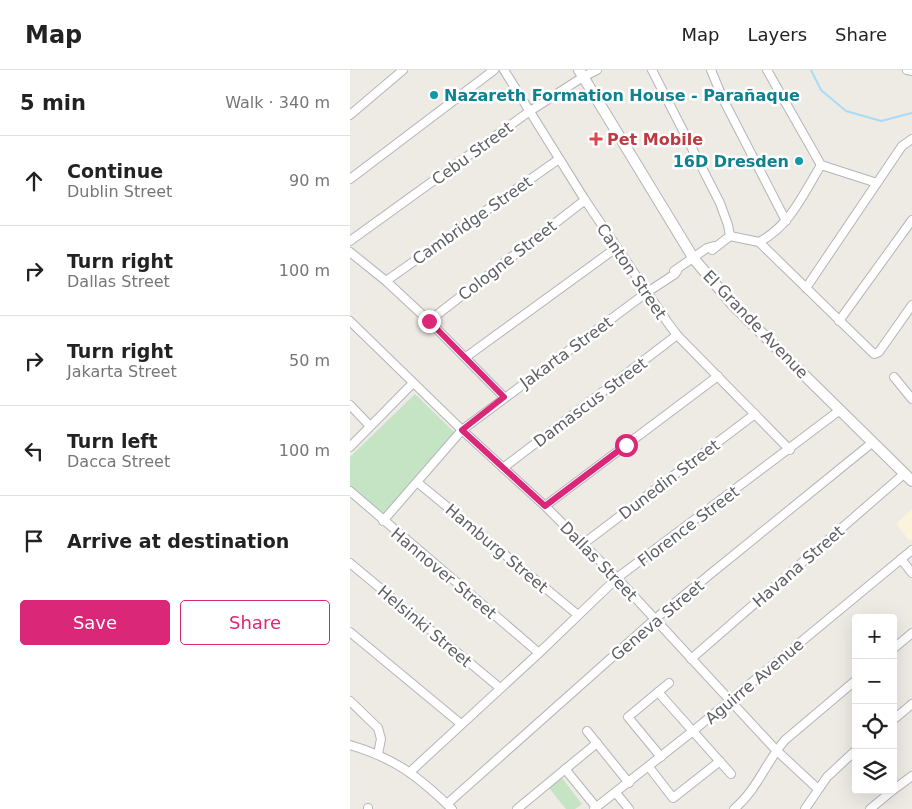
<!DOCTYPE html>
<html lang="en">
<head>
<meta charset="utf-8">
<style>
	body { margin:0; font-family:"DejaVu Sans",sans-serif; background:#f6f6f6; color:#222 }
	.controls { position:absolute; right:15px; bottom:15px; display:grid; overflow:hidden; border-radius:5px; box-shadow:0 5px 20px #0002 }
	.controls button { width:45px; height:45px; display:grid; place-items:center; padding:0; border:0; border-bottom:1px solid #e0e0e0; background:#fff; color:#222; font:25px sans-serif }
	.stop { position:absolute; width:15px; height:15px; margin:-11px; border:4px solid #db2777; border-radius:50%; background:#fff }
	.stop.end { background:#db2777; border-color:#fff; box-shadow:0 1px 5px #0008 }
	.list { margin:0; padding:0; list-style:none }
	h2 { display:flex; justify-content:space-between; align-items:center; height:65px; margin:0; padding:0 20px; font-size:21px }
	h2 small { font-size:16px; font-weight:400; color:#767676 }
	.list li { display:grid; grid-template-columns:32px 1fr auto; gap:15px; align-items:center; box-sizing:border-box; height:90px; padding:0 20px; border-top:1px solid #e0e0e0 }
	.list b { display:block; font-size:19px; white-space:nowrap }
	.list p { margin:0; font-size:16px; white-space:nowrap; color:#767676 }
	.list em { font-size:16px; font-style:normal; color:#767676 }
	.actions { display:flex; gap:10px; padding:15px 20px }
	.actions a { flex:1; padding:11px 0; border:1px solid #db2777; border-radius:5px; text-align:center; font-size:18px; color:#db2777 }
	.actions .main { background:#db2777; color:#fff }
	.icon { flex:none; width:28px; height:28px; fill:none; stroke:currentColor; stroke-width:2; stroke-linecap:round; stroke-linejoin:round }
	.map { position:relative; flex:none; width:562px; height:739px; overflow:hidden }
	header { display:flex; align-items:center; gap:30px; box-sizing:border-box; height:70px; padding:0 25px; background:#fff; border-bottom:1px solid #e0e0e0 }
	header strong { font-size:24px }
	nav { display:flex; gap:28px; margin-inline-start:auto; font-size:18px }
	main { display:flex }
	aside { flex:1; background:#fff }
	.map>svg:first-child { display:block }
	.commercial { fill:#fcf3dc }
	.green { fill:#c5e4c3 }
	.lines { fill:none; stroke-linecap:round; stroke-linejoin:round }
	.stream { stroke:#a9dbf9; stroke-width:2 }
	.minor-casing { stroke:#b2b5b9; stroke-width:10 }
	.tertiary-casing { stroke:#b2b5b9; stroke-width:12 }
	.minor { stroke:#fff; stroke-width:8 }
	.tertiary { stroke:#fff; stroke-width:10 }
	.route { stroke:#db2777; stroke-width:6 }
	.culture-dot { fill:#0f9aa8; stroke:#fff; stroke-width:2 }
	.health-dot { fill:#e0444e; stroke:#fff; stroke-width:2 }
	.labels { text-anchor:middle; stroke-width:5; stroke-linejoin:round; paint-order:stroke }
	.culture-label { font-size:16px; font-weight:bold; fill:#0d838f; stroke:#fff; text-anchor:start }
	.health-label { font-size:16px; font-weight:bold; fill:#be3a42; stroke:#fff; text-anchor:start }
	.street-label { font-size:16px; fill:#5d6064; stroke:#fff }
</style>
</head>
<body>
<header>
<strong>Map</strong>
<nav><a>Map</a><a>Layers</a><a>Share</a></nav>
</header>
<main>
<aside>
<h2>5 min<small>Walk · 340 m</small></h2>
<ul class="list">
<li><svg class="icon" aria-label="ahead" viewBox="0 0 24 24"><path d="M12 20V5M6 11l6-6 6 6"/></svg><div><b>Continue</b><p>Dublin Street</p></div><em>90 m</em></li>
<li><svg class="icon" aria-label="right" viewBox="0 0 24 24"><path d="M7 20v-9h11M14 6l5 5-5 5"/></svg><div><b>Turn right</b><p>Dallas Street</p></div><em>100 m</em></li>
<li><svg class="icon" aria-label="right" viewBox="0 0 24 24"><path d="M7 20v-9h11M14 6l5 5-5 5"/></svg><div><b>Turn right</b><p>Jakarta Street</p></div><em>50 m</em></li>
<li><svg class="icon" aria-label="left" viewBox="0 0 24 24"><path d="M17 20v-9H6M10 6l-5 5 5 5"/></svg><div><b>Turn left</b><p>Dacca Street</p></div><em>100 m</em></li>
<li><svg class="icon" aria-label="arrive" viewBox="0 0 24 24"><path d="M6 21V4h12l-3 4 3 4H6"/></svg><div><b>Arrive at destination</b></div></li>
</ul>
<div class="actions"><a class="main">Save</a><a>Share</a></div>
</aside>
<div class="map">
<svg width="562" height="739" viewBox="0 0 562 739">
	<rect width="100%" height="100%" fill="#eeebe5"/>
	<!-- commercial -->
	<polygon class="commercial" points="562,439 562,469 560,471 546,454"/>
	<!-- green -->
	<g class="green">
		<polygon points="65,324 106,364 34,449 0,417 0,387"/>
		<polygon points="212,708 232,734 225,739 216,739 199,718"/>
	</g>
	<g class="lines">
		<!-- stream -->
		<polyline class="stream" points="461,0 471,20 496,41 531,51 562,43"/>
		<defs>
			<g id="minor">
				<polyline points="154,0 235,130 318,253 327,265 440,380"/>
				<polyline points="302,0 370,133 378,155 380,166"/>
				<polyline points="361,0 373,29 436,151"/>
				<polyline points="417,0 471,95 527,113"/>
				<polyline points="557,0 562,1"/>
				<polyline points="0,45 53,0"/>
				<polyline points="0,109 144,0"/>
				<polyline points="380,166 409,172 524,284 529,282 562,235"/>
				<polyline points="0,171 180,41 233,7 247,0"/>
				<path d="M 409,172 C 439,157 454,123 471,95"/>
				<polyline points="362,180 380,166"/>
				<polyline points="0,182 36,211 79,251 154,327"/>
				<polyline points="324,201 357,178 364,176"/>
				<polyline points="36,211 209,89"/>
				<polyline points="456,218 552,76 562,69"/>
				<polyline points="0,251 112,360 195,436 267,508 426,680 468,719"/>
				<polyline points="79,251 235,130"/>
				<polyline points="489,251 562,150"/>
				<polyline points="116,287 266,178"/>
				<polyline points="544,307 562,329"/>
				<polyline points="0,335 20,356"/>
				<polyline points="0,377 63,313"/>
				<polyline points="153,398 327,265"/>
				<polyline points="67,412 228,545"/>
				<polyline points="0,421 189,583"/>
				<polyline points="195,436 368,306"/>
				<polyline points="33,451 112,360 296,223 325,204 327,201"/>
				<polyline points="233,474 405,344"/>
				<polyline points="551,489 562,503"/>
				<polyline points="0,493 150,618"/>
				<polyline points="0,562 111,654"/>
				<polyline points="543,579 562,563"/>
				<polyline points="341,589 555,403"/>
				<polyline points="308,622 381,704"/>
				<polyline points="0,631 28,658 31,669 28,684"/>
				<polyline points="543,650 562,634"/>
				<polyline points="237,661 279,713"/>
				<path d="M 0,675 C 45,688 69,707 102,739"/>
				<polyline points="311,687 278,647 319,613"/>
				<polyline points="299,697 323,728 370,691"/>
				<polyline points="215,699 246,737"/>
				<polyline points="60,702 189,583 267,508 490,340"/>
				<polyline points="543,720 562,706"/>
				<polyline points="266,723 279,739"/>
				<polyline points="97,734 305,549 523,372"/>
				<polyline points="18,739 18,738"/>
				<polyline points="167,739 247,673"/>
				<polyline points="244,739 343,661 562,480"/>
				<path d="M 384,739 C 407,720 416,692 435,670 L 506,610"/>
				<polyline points="455,739 477,707 506,680"/>
				<polyline points="520,739 543,720"/>
			</g>
			<polyline id="tertiary" points="229,0 344,189 383,235 562,411"/>
		</defs>
		<!-- minor casing -->
		<use href="#minor" class="minor-casing"/>
		<!-- tertiary casing -->
		<use href="#tertiary" class="tertiary-casing"/>
		<!-- minor -->
		<use href="#minor" class="minor"/>
		<!-- tertiary -->
		<use href="#tertiary" class="tertiary"/>
	</g>
	<g class="lines">
		<!-- route -->
		<polyline class="route" points="79,251 154,327 112,360 195,436 276,375"/>
	</g>
	<!-- markers -->
	<g class="culture-dot">
		<circle cx="84" cy="25" r="5"/>
		<circle cx="449" cy="91" r="5"/>
	</g>
	<path class="health-dot" d="M243.5 61.5h5v5h5v5h-5v5h-5v-5h-5v-5h5z"/>
	<g class="labels">
		<!-- culture labels -->
		<g class="culture-label">
			<text x="94" y="31">Nazareth Formation House - Parañaque</text>
			<text x="439" y="97" text-anchor="end">16D Dresden</text>
		</g>
		<!-- health labels -->
		<g class="health-label">
			<text x="257" y="75">Pet Mobile</text>
		</g>
		<!-- street labels -->
		<g class="street-label">
			<text transform="translate(122 83) rotate(-36)" y="6">Cebu Street</text>
			<text transform="translate(122 150) rotate(-35)" y="6">Cambridge Street</text>
			<text transform="translate(157 190) rotate(-38)" y="6">Cologne Street</text>
			<text transform="translate(282 201) rotate(56)" y="6">Canton Street</text>
			<text transform="translate(406 254) rotate(46)" y="6">El Grande Avenue</text>
			<text transform="translate(216 282) rotate(-36)" y="6">Jakarta Street</text>
			<text transform="translate(240 332) rotate(-37)" y="6">Damascus Street</text>
			<text transform="translate(319 409) rotate(-37)" y="6">Dunedin Street</text>
			<text transform="translate(338 456) rotate(-37)" y="6">Florence Street</text>
			<text transform="translate(147 478) rotate(40)" y="6">Hamburg Street</text>
			<text transform="translate(249 491) rotate(46)" y="6">Dallas Street</text>
			<text transform="translate(448 496) rotate(-41)" y="6">Havana Street</text>
			<text transform="translate(94 503) rotate(40)" y="6">Hannover Street</text>
			<text transform="translate(307 550) rotate(-40)" y="6">Geneva Street</text>
			<text transform="translate(75 556) rotate(40)" y="6">Helsinki Street</text>
			<text transform="translate(404 611) rotate(-40)" y="6">Aguirre Avenue</text>
		</g>
	</g>
</svg>
<div class="controls">
<button>+</button>
<button>−</button>
<button><svg class="icon" aria-label="locate" viewBox="0 0 24 24"><circle cx="12" cy="12" r="6"/><path d="M12 2v4M12 18v4M2 12h4M18 12h4"/></svg></button>
<button><svg class="icon" aria-label="layers" viewBox="0 0 24 24"><path d="M12 4l9 5-9 5-9-5zM3 14l9 5 9-5"/></svg></button>
</div>
<div class="stop" style="left:276px;top:375px"></div>
<div class="stop end" style="left:79px;top:251px"></div>
</div>
</main>
</body>
</html>
